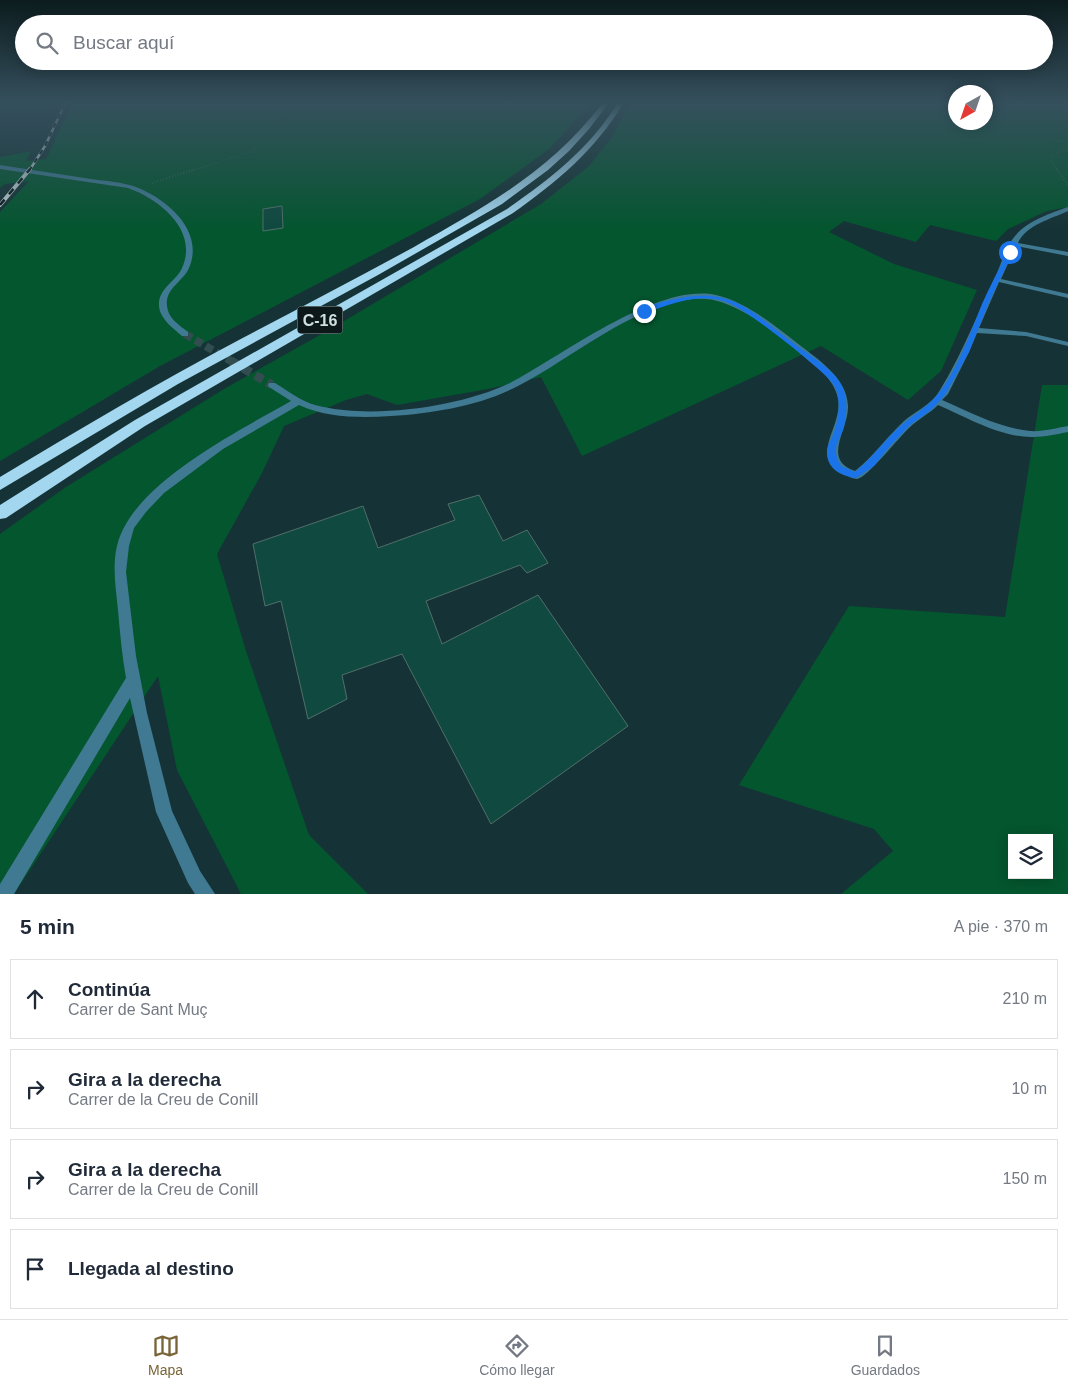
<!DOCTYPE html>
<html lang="es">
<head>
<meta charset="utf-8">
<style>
	body { margin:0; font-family:Arial,sans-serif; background:#f2f2f3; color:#1f2937 }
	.controls { position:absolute; right:15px; bottom:15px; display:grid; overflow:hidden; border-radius:0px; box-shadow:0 2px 12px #0003 }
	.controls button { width:45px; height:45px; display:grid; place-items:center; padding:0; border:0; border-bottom:1px solid #e0e1e3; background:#fff; color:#1f2937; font:25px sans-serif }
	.compass { position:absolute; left:948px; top:85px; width:45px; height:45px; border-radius:50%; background:#fff; box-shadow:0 2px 12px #0003; rotate:220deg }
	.stop { position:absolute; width:15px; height:15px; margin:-11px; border:4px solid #1a73e8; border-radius:50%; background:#fff }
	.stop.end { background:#1a73e8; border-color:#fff; box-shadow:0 1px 5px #0008 }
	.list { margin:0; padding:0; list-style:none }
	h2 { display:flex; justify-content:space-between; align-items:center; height:65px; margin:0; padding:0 20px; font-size:21px }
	h2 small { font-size:16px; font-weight:400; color:#747a83 }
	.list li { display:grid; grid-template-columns:32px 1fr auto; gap:15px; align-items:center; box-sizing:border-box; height:80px; margin:0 10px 10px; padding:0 10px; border:1px solid #e0e1e3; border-radius:0px }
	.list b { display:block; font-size:19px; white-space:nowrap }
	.list p { margin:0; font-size:16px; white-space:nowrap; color:#747a83 }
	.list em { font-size:16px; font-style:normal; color:#747a83 }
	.icon { flex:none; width:28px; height:28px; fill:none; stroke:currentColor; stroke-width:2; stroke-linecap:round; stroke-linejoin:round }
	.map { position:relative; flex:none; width:1068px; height:894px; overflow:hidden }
	.search { position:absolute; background:#fff; box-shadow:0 2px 12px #0003; left:15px; right:15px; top:15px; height:55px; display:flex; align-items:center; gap:12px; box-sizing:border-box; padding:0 18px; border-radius:28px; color:#747a83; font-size:19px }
	.sheet { height:425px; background:#fff }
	nav { display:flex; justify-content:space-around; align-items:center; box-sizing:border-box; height:70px; border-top:1px solid #e0e1e3; background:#fff; font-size:14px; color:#747a83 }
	nav a { display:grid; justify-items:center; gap:2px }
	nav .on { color:#796437 }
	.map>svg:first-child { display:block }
	.green { fill:#04562f; fill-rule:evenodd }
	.building { fill:#0f493f; stroke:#526f69 }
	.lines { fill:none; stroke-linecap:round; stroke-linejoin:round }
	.minor-tunnel-far1 { stroke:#314d50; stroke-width:8; stroke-dasharray:8 4; stroke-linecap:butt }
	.minor-tunnel { stroke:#314d50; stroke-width:9; stroke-dasharray:9 5; stroke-linecap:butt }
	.path-far1 { stroke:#526c6f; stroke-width:1; stroke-dasharray:0.5 2; stroke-linecap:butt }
	.path { stroke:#526c6f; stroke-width:2; stroke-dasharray:0.5 2.5; stroke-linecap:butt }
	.minor { fill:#407992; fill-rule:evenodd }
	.motorway { fill:#a3d7f0; fill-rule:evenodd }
	.rail-far1-casing { stroke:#bccdcf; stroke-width:2.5 }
	.rail-casing { stroke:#bccdcf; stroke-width:4 }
	.rail-far1 { stroke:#0c181a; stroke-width:2; stroke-dasharray:5; stroke-linecap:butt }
	.rail { stroke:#0c181a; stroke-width:2.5; stroke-dasharray:7; stroke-linecap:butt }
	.route { fill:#1a73e8 }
	.labels { text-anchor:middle; stroke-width:4; stroke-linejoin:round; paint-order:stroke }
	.shield { fill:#0c181a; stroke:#95a4a6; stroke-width:1 }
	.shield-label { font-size:16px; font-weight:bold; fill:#d0e0e2 }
</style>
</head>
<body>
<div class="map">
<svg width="1068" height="894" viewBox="0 0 1068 894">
	<rect width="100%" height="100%" fill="#153336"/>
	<!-- green -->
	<g class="green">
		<polygon points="72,104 591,104 549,149 480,199 160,366 0,461 0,212 29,181 5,184 0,188 0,157 31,151 26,161 46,159"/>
		<polygon points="630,104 955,104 956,122 986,122 986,104 1068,104 1068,207 1047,211 1008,229 996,241 930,225 916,242 844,221 829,232 894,264 977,290 941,371 908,400 821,346 582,456 541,377 488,389 397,405 367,394 346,400 284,426 262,473 217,554 246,651 309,835 368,894 241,894 177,770 158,676 14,894 0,894 0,534 66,487 224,389 334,327 541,204 589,166 611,138"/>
		<path d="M 1042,385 L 1068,385 L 1068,894 L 841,894 L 893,851 L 874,829 L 739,785 L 849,606 L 1005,617 ZM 1012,838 L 1049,838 L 1049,875 L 1012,875 Z"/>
	</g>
	<!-- building -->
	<g class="building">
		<polygon points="282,206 283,228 263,231 263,209"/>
		<polygon points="479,495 503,541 527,530 548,563 527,573 520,565 426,601 442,644 538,595 628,726 491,824 402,654 342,675 347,699 308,719 281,601 265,606 253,544 363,506 378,548 455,520 448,504"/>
	</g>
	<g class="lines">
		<!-- minor-tunnel-far1 -->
		<polyline class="minor-tunnel-far1" points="185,334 233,362"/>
		<!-- minor-tunnel -->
		<polyline class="minor-tunnel" points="231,361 272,385"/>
		<!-- path-far1 -->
		<g class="path-far1">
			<polyline points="952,104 956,105"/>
			<polyline points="1020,104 1068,107"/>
			<polyline points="986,115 1042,132 1068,145"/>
			<polyline points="191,171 250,152 278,124 282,113 275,109 248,104"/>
			<polyline points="1058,171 1051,160 1051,156 1068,148"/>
		</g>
		<!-- path -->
		<g class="path">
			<polyline points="1057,169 1068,185"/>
			<polyline points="152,183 195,169"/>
		</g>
		<!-- minor -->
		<g class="minor">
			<path d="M 0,165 C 30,170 61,174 91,179 C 106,181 122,182 136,187 C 167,199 205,231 189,268 C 183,282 165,288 167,306 C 168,318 179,325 188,332 L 188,336 L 182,336 C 173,328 160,319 159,306 C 158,288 176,282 182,268 C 199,230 159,199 128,188 L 0,169 Z"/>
			<path d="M 1068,207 L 1068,211 C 1051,219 1026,225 1018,243 L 1068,252 L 1068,256 L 1016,246 L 1001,279 L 1068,294 L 1068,298 L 999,282 L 979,328 L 1026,332 L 1068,342 L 1068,346 L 1026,336 L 977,333 L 969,352 L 948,394 L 942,400 C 970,412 999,428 1030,431 C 1042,432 1056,428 1068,426 L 1068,432 C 1057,434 1045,437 1033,437 C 1002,438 966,417 938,405 C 929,414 918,419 909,428 C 899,437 867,478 857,479 C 853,479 848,476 845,475 C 837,473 830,467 828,459 C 823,441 842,420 838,399 C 837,393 834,386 830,381 C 825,373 816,367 809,361 C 785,340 752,312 721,302 C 713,299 702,298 693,299 C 630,306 573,358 518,386 C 479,406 434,413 391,416 C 361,418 327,418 299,405 L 223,449 L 164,493 L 146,512 L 134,528 L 129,546 L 126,572 L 136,656 L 147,713 L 172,811 L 200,871 L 215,894 L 195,894 L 188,883 L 156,812 L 130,698 L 14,894 L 0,894 L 0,884 L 126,678 C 122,656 120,633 118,610 C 116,589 112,567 117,546 C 131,484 239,431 291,401 L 269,387 L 268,385 L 269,383 L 275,383 C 288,391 301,401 315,405 C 370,420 460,407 510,383 C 562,356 657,282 716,295 C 746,302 774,325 797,343 C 817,359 847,377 848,406 C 849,429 821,460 855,471 C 873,457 886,438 903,422 C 915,411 932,405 940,390 C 963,353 978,312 997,273 C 1002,261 1007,245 1015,236 C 1027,221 1051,213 1068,207 Z"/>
		</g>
		<!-- motorway -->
		<g class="motorway">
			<path d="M 602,104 L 608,104 L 589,129 L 569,151 L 548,170 L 502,204 L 378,275 L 178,384 L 0,490 L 0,477 C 78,430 156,384 237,341 C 296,310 355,279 414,247 C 488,205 549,172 602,104 Z"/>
			<path d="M 617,104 L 623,104 C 595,150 557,182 513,213 L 145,426 L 6,518 L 0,519 L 0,505 L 135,420 L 507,209 C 550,179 589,149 617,104 Z"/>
		</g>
		<defs>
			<polyline id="rail-far1" points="29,171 45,146 65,104"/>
			<polyline id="rail" points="0,205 30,169"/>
		</defs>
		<!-- rail-far1 casing -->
		<use href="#rail-far1" class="rail-far1-casing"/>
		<!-- rail casing -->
		<use href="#rail" class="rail-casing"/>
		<!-- rail-far1 -->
		<use href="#rail-far1" class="rail-far1"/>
		<!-- rail -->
		<use href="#rail" class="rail"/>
	</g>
	<!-- sky -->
	<linearGradient id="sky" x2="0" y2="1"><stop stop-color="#0c1c1e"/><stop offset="0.45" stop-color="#35505d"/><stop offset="1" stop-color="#35505d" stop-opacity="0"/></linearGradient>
	<rect width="1068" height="229" fill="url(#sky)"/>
	<!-- route -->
	<path class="route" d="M 1010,251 L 1013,252 L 989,302 L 969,352 L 945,395 L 931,410 L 910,425 L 889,447 L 874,466 L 856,478 C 841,476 826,468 827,450 C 828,445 831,439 833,435 C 838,421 842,402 835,387 C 829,373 758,320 742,310 C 734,305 724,300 714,299 C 689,295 667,306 644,313 L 641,311 C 650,304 665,301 676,299 C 734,286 754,314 797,346 C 811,356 835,371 842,386 C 848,398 847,414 844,427 C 842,434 837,441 836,448 C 835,454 838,461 841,466 L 855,472 C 870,460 881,445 895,431 C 909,417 926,409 938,394 C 957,372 971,331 982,304 C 990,286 999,269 1008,252 Z"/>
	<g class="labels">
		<!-- shield labels -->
		<rect class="shield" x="297.5" y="306.5" width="45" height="27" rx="4"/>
		<g class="shield-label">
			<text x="320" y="326">C-16</text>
		</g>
	</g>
</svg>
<div class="controls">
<button><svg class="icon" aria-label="layers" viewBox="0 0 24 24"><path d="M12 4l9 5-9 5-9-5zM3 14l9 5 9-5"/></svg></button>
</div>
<svg class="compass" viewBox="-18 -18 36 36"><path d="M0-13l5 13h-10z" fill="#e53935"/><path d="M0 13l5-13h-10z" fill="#747a83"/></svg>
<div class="stop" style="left:1010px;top:252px"></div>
<div class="stop end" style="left:644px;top:311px"></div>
<div class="search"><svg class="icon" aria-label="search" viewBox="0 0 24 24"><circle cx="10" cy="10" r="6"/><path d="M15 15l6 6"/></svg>Buscar aquí</div>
</div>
<section class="sheet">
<h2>5 min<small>A pie · 370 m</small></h2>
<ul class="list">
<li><svg class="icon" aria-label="ahead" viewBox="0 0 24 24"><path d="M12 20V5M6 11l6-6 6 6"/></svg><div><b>Continúa</b><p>Carrer de Sant Muç</p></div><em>210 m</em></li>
<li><svg class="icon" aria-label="right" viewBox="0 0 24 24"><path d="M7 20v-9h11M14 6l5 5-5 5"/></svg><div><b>Gira a la derecha</b><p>Carrer de la Creu de Conill</p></div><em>10 m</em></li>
<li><svg class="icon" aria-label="right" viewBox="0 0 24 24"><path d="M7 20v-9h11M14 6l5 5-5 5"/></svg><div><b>Gira a la derecha</b><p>Carrer de la Creu de Conill</p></div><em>150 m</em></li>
<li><svg class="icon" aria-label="arrive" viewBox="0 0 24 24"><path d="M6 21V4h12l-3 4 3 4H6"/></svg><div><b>Llegada al destino</b></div></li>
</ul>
</section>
<nav>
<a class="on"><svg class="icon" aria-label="map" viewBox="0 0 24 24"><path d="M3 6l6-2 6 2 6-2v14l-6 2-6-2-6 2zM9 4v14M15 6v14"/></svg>Mapa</a>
<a><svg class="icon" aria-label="directions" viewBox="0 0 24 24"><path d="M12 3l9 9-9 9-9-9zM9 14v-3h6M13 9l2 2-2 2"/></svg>Cómo llegar</a>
<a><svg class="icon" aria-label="saved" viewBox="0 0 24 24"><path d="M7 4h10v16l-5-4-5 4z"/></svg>Guardados</a>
</nav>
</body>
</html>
